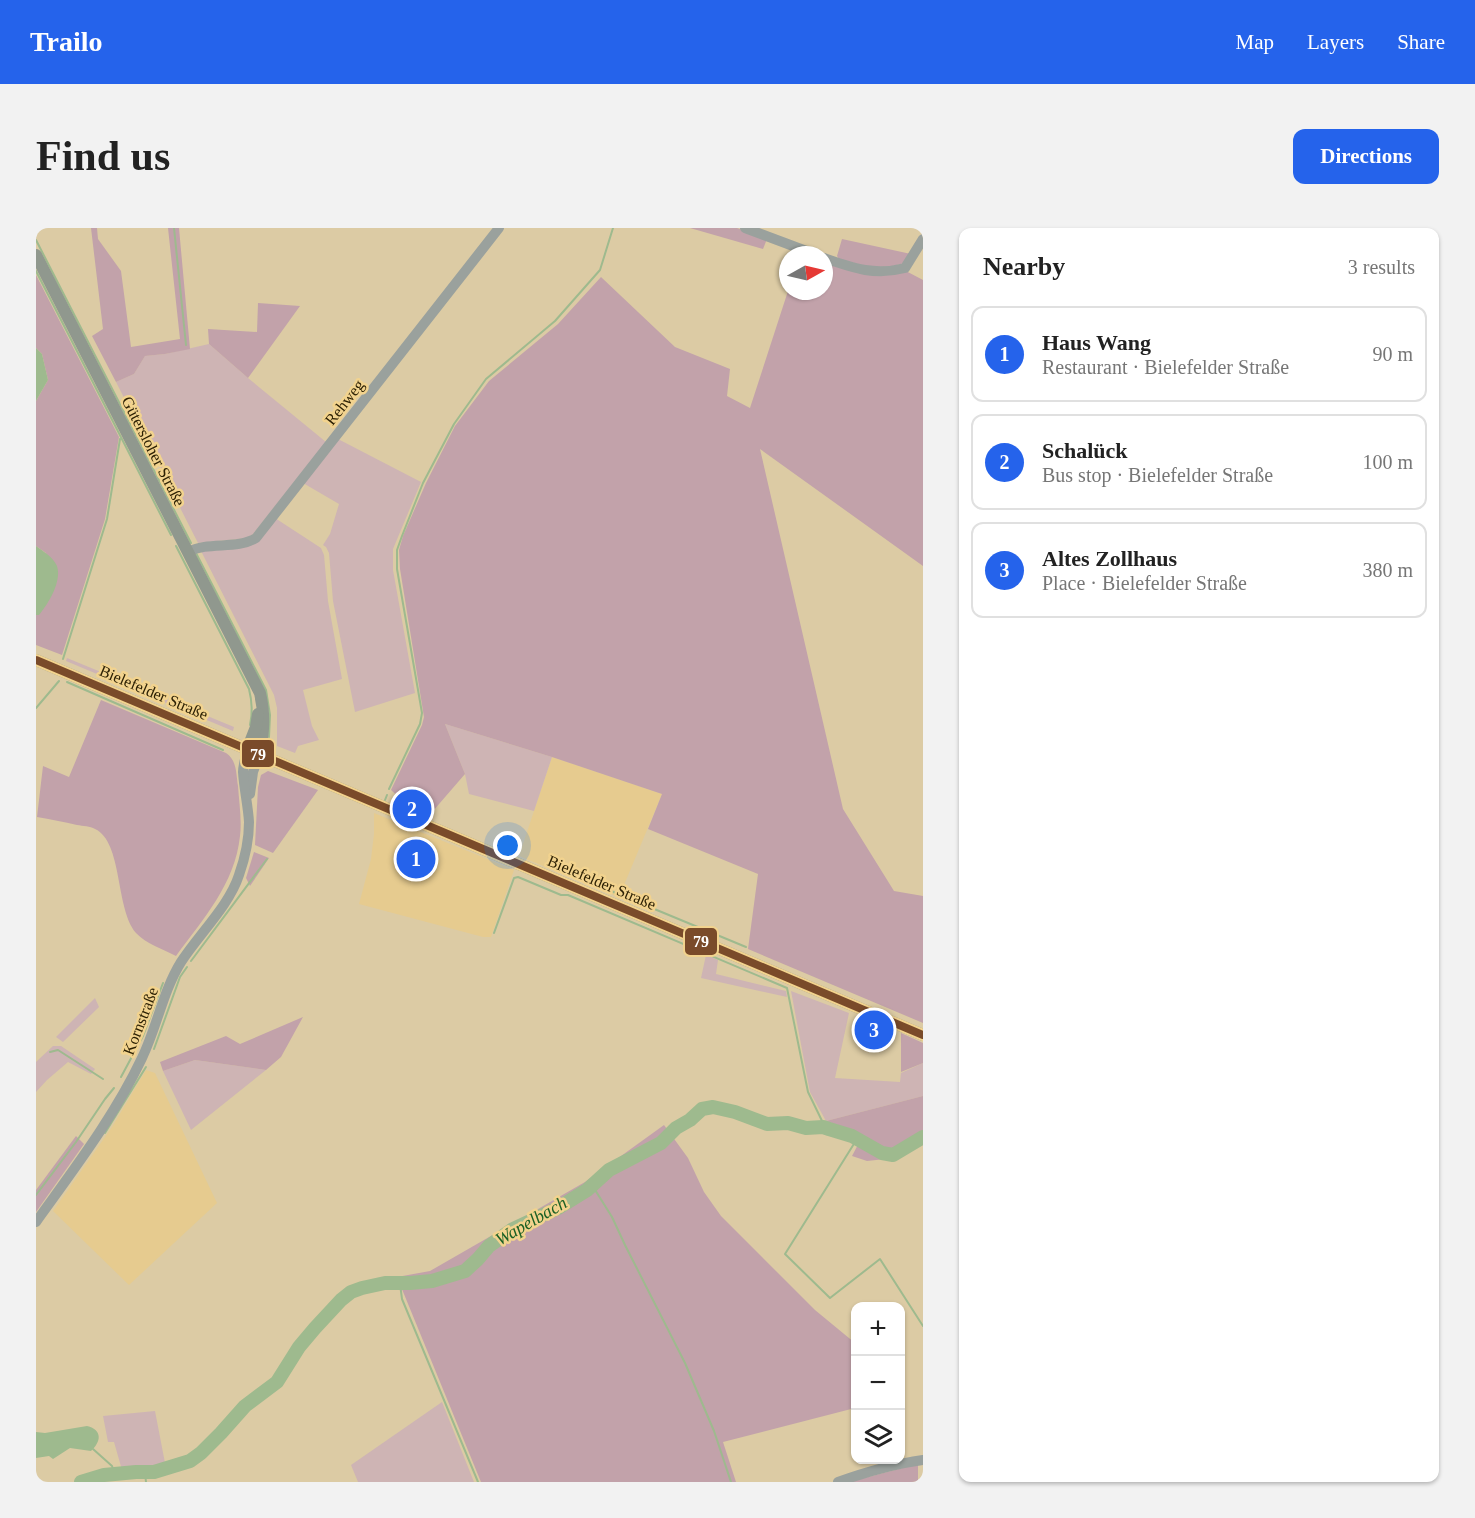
<!DOCTYPE html>
<html lang="en">
<head>
<meta charset="utf-8">
<style>
	body { margin:0; font-family:"Times New Roman",serif; background:#f2f2f2; color:#222 }
	.controls { position:absolute; right:18px; bottom:18px; display:grid; overflow:hidden; border-radius:12px; box-shadow:0 2px 4px #0004 }
	.controls button { width:54px; height:54px; display:grid; place-items:center; padding:0; border:0; border-bottom:2px solid #e0e0e0; background:#fff; color:#222; font:30px sans-serif }
	.compass { position:absolute; left:743px; top:18px; width:54px; height:54px; border-radius:50%; background:#fff; box-shadow:0 2px 4px #0004; rotate:82deg }
	.you { position:absolute; left:472px; top:618px; width:21px; height:21px; margin:-15px; border:4px solid #fff; border-radius:50%; background:#1a73e8; box-shadow:0 0 0 9px #1a73e833 }
	.badge { display:grid; place-items:center; width:39px; height:39px; border-radius:50%; background:#2563eb; color:#fff; font-size:20px; font-weight:700 }
	.pin { position:absolute; translate:-50% -50%; border:3px solid #fff; box-shadow:0 2px 6px #0006 }
	.list { margin:0; padding:0; list-style:none }
	h2 { display:flex; justify-content:space-between; align-items:center; height:78px; margin:0; padding:0 24px; font-size:26px }
	h2 small { font-size:20px; font-weight:400; color:#767676 }
	.list li { display:grid; grid-template-columns:39px 1fr auto; gap:18px; align-items:center; box-sizing:border-box; height:96px; margin:0 12px 12px; padding:0 12px; border:2px solid #e0e0e0; border-radius:12px }
	.list b { display:block; font-size:22px; white-space:nowrap }
	.list p { margin:0; font-size:20px; white-space:nowrap; color:#767676 }
	.list em { font-size:20px; font-style:normal; color:#767676 }
	.icon { flex:none; width:33px; height:33px; fill:none; stroke:currentColor; stroke-width:2; stroke-linecap:round; stroke-linejoin:round }
	.map { position:relative; flex:none; width:887px; height:1254px; overflow:hidden; border-radius:12px }
	header { display:flex; align-items:center; gap:36px; box-sizing:border-box; height:84px; padding:0 30px; background:#2563eb; color:#fff }
	header strong { font-size:28px }
	nav { display:flex; gap:33px; margin-inline-start:auto; font-size:21px }
	.intro { display:flex; align-items:center; justify-content:space-between; box-sizing:border-box; height:144px; padding:0 36px }
	h1 { margin:0; font-size:42px }
	.button { padding:15px 27px; border-radius:12px; background:#2563eb; color:#fff; font-size:21px; font-weight:700 }
	main { display:flex; gap:36px; padding:0 36px }
	aside { flex:1; background:#fff; border-radius:12px; box-shadow:0 2px 4px #0004 }
	.map>svg:first-child { display:block }
	.built { fill:#e6cb8f }
	.green { fill:#ceb4b4 }
	.forest { fill:#c2a2aa }
	.water { fill:#9eba8e }
	.lines { fill:none; stroke-linecap:round; stroke-linejoin:round }
	.stream { stroke:#9eba8e; stroke-width:2 }
	.river { stroke:#9eba8e; stroke-width:14 }
	.minor { stroke:#9aa19d; stroke-width:10 }
	.major { stroke:#90988e; stroke-width:12 }
	.bus-1-casing { stroke:#f2d38e; stroke-width:12 }
	.bus-1 { stroke:#7a4b2a; stroke-width:8 }
	.labels { text-anchor:middle; stroke-width:5; stroke-linejoin:round; paint-order:stroke }
	.street-label { font-size:16px; fill:#2d2104; stroke:#f2d38e }
	.water-label { font-size:18px; font-style:italic; fill:#1b6025; stroke:#f2d38e }
	.line-badge { stroke:#f2d38e; stroke-width:2 }
	.badge-label { font-size:16px; text-anchor:middle; font-weight:bold; fill:#fff }
</style>
</head>
<body>
<header>
<strong>Trailo</strong>
<nav><a>Map</a><a>Layers</a><a>Share</a></nav>
</header>
<div class="intro"><h1>Find us</h1><a class="button">Directions</a></div>
<main>
<div class="map">
<svg width="887" height="1254" viewBox="0 0 887 1254">
	<rect width="100%" height="100%" fill="#dccba4"/>
	<!-- built -->
	<g class="built">
		<polygon points="516,529 626,566 583,669 483,628"/>
		<polygon points="338,585 478,642 455,709 447,709 323,676 335,631 338,606"/>
		<polygon points="110,842 119,845 181,975 93,1057 17,983 76,899"/>
	</g>
	<!-- green -->
	<g class="green">
		<polygon points="173,116 212,150 290,214 217,306 211,310 162,315 80,154 98,146 109,128 129,126"/>
		<polygon points="302,211 385,254 357,321 357,342 379,465 319,484 297,373 293,325 290,319 287,317 294,306 303,276 267,255"/>
		<polygon points="239,290 285,320 288,327 292,373 306,451 267,462 276,498 283,512 262,518 259,525 241,518 241,480 238,467 165,323 208,318"/>
		<polygon points="31,430 198,499 197,503 30,433"/>
		<polygon points="409,496 516,529 498,583 433,566 429,546"/>
		<polygon points="670,727 682,732 680,746 750,763 751,769 665,750"/>
		<polygon points="755,763 813,785 799,850 864,854 865,845 887,835 887,868 790,893 774,864"/>
		<polygon points="59,770 63,779 27,814 20,809"/>
		<polygon points="17,818 25,818 59,841 55,846 32,834 11,852 0,864 0,834"/>
		<polygon points="159,832 230,842 155,902 127,843"/>
		<polygon points="406,1174 438,1254 322,1254 315,1237"/>
		<polygon points="119,1183 129,1235 109,1241 86,1242 78,1214 72,1214 67,1188"/>
	</g>
	<!-- forest -->
	<g class="forest">
		<polygon points="55,0 61,0 62,11 85,43 95,119 144,111 132,0 143,0 154,121 129,126 109,128 98,146 80,154 56,108 67,101"/>
		<polygon points="654,0 701,0 731,11 727,21"/>
		<path d="M 806,11 L 875,26 L 869,35 C 842,43 830,38 803,31 L 801,28 Z"/>
		<polygon points="788,32 868,42 887,52 887,338 724,221 807,581 858,663 887,668 887,795 712,721 722,646 612,601 626,566 516,529 409,496 429,546 397,583 364,570 355,562 386,497 388,489 364,341 363,322 367,308 390,255 419,198 453,153 522,96 565,49 639,119 694,141 691,168 714,180 752,63 788,63"/>
		<polygon points="0,47 83,209 69,291 26,427 0,417 0,387 3,386 16,364 10,325 0,318 0,173 12,152 6,126 0,120"/>
		<polygon points="222,75 264,78 212,150 173,116 172,101 221,104"/>
		<path d="M 65,472 L 190,525 C 201,532 200,546 202,558 C 203,574 206,592 204,608 C 199,656 167,691 140,728 C 127,721 110,716 100,705 C 79,680 87,614 59,601 C 54,598 47,598 41,597 C 28,594 14,591 1,589 L 7,538 L 33,549 Z"/>
		<polygon points="232,543 282,562 237,625 219,617 222,559 225,547"/>
		<polygon points="218,624 233,630 214,658 210,650"/>
		<polygon points="267,789 245,829 230,842 159,832 127,843 124,834 190,808 204,816"/>
		<polygon points="865,805 887,815 887,835 865,844"/>
		<polygon points="887,868 887,916 859,930 831,933 816,928 826,909 790,893"/>
		<polygon points="628,897 652,930 668,964 685,988 779,1082 819,1115 819,1180 687,1214 700,1254 445,1254 361,1049 394,1043 549,954"/>
		<polygon points="40,908 48,916 0,984 0,962"/>
		<polygon points="882,1236 882,1254 813,1254"/>
	</g>
	<!-- water -->
	<g class="water">
		<polygon points="0,120 6,126 12,152 0,173"/>
		<path d="M 0,318 C 7,323 17,329 21,338 C 26,353 13,375 3,387 L 0,387 Z"/>
		<path d="M 51,1198 C 67,1202 65,1214 55,1223 L 34,1220 L 17,1231 L 13,1228 L 0,1230 L 0,1204 L 9,1205 Z"/>
	</g>
	<g class="lines">
		<!-- stream -->
		<g class="stream">
			<polyline points="138,0 150,117"/>
			<polyline points="0,12 155,315"/>
			<polyline points="0,43 135,307"/>
			<path d="M 140,318 L 213,461 C 216,473 217,484 214,497"/>
			<polyline points="160,325 230,462 234,487 233,509"/>
			<polyline points="27,431 71,291 84,211"/>
			<polyline points="31,454 187,522"/>
			<polyline points="0,480 23,453"/>
			<polyline points="353,561 384,496 386,485 361,341 361,322 366,308 387,255 418,196 450,151 519,93 564,42 577,0"/>
			<polyline points="349,572 351,567"/>
			<polyline points="517,639 710,719"/>
			<polyline points="458,705 478,650 482,649 525,667 532,667 751,760 772,864 788,897 793,901"/>
			<polyline points="155,733 231,631"/>
			<polyline points="118,821 144,749 151,739"/>
			<polyline points="14,824 22,822 67,851"/>
			<polyline points="85,849 107,808 127,755"/>
			<polyline points="69,905 110,839"/>
			<polyline points="821,911 749,1026 794,1070 844,1031 887,1098"/>
			<polyline points="556,957 576,989 589,1017 649,1135 678,1203 695,1254"/>
			<polyline points="0,967 40,914 69,871 78,860"/>
			<polyline points="364,1056 366,1071 442,1254"/>
			<polyline points="57,1221 76,1238 79,1246"/>
			<polyline points="109,1245 110,1254"/>
		</g>
		<!-- river -->
		<polyline class="river" points="45,1254 68,1247 100,1244 118,1244 154,1233 165,1225 185,1205 209,1178 241,1154 263,1119 279,1100 305,1072 315,1064 326,1060 349,1055 374,1055 396,1053 429,1043 442,1031 453,1018 477,1001 522,980 551,962 573,942 625,915 640,900 654,892 666,881 677,879 699,884 731,896 752,895 770,900 787,899 793,901 816,908 846,925 857,927 887,909"/>
		<!-- minor -->
		<g class="minor">
			<polyline points="709,0 781,27"/>
			<path d="M 788,30 C 817,40 838,48 869,40 L 887,11"/>
			<path d="M 152,324 C 173,313 200,322 220,310 L 463,0"/>
			<polyline points="214,566 217,544 223,527"/>
			<path d="M 0,994 C 38,941 78,889 106,830 C 121,799 127,763 145,734 C 163,706 193,678 203,647 C 209,630 213,611 213,594 C 212,577 208,561 207,544 C 207,537 210,529 211,522"/>
			<path d="M 802,1254 C 830,1244 858,1236 887,1232"/>
		</g>
		<!-- major -->
		<g class="major">
			<path d="M 0,27 L 224,465 C 229,487 228,505 223,527"/>
			<polyline points="0,432 887,807"/>
			<polyline points="211,522 220,499 222,486"/>
		</g>
		<defs>
			<polyline id="bus-1" points="0,432 887,807"/>
		</defs>
		<!-- bus-1 casing -->
		<use href="#bus-1" class="bus-1-casing"/>
		<!-- bus-1 -->
		<use href="#bus-1" class="bus-1"/>
	</g>
	<g class="labels">
		<!-- street labels -->
		<g class="street-label">
			<text transform="translate(308 174) rotate(-52)" y="6">Rehweg</text>
			<text transform="translate(118 223) rotate(63)" y="6">Gütersloher Straße</text>
			<text transform="translate(118 464) rotate(23)" y="6">Bielefelder Straße</text>
			<text transform="translate(566 654) rotate(23)" y="6">Bielefelder Straße</text>
			<text transform="translate(104 793) rotate(-69)" y="6">Kornstraße</text>
		</g>
		<!-- water labels -->
		<g class="water-label">
			<text transform="translate(495 993) rotate(-30)" y="6">Wapelbach</text>
		</g>
	</g>
	<g class="line-badge">
		<rect x="205" y="511" width="34" height="29" rx="6" fill="#7a4b2a"/>
		<rect x="648" y="699" width="34" height="29" rx="6" fill="#7a4b2a"/>
	</g>
	<g class="badge-label">
		<text x="222" y="532">79</text>
		<text x="665" y="719">79</text>
	</g>
</svg>
<div class="controls">
<button>+</button>
<button>−</button>
<button><svg class="icon" aria-label="layers" viewBox="0 0 24 24"><path d="M12 4l9 5-9 5-9-5zM3 14l9 5 9-5"/></svg></button>
</div>
<svg class="compass" viewBox="-18 -18 36 36"><path d="M0-13l5 13h-10z" fill="#e53935"/><path d="M0 13l5-13h-10z" fill="#767676"/></svg>
<div class="you"></div>
<div class="pin badge" style="left:380px;top:631px">1</div>
<div class="pin badge" style="left:376px;top:581px">2</div>
<div class="pin badge" style="left:838px;top:802px">3</div>
</div>
<aside>
<h2>Nearby<small>3 results</small></h2>
<ul class="list">
<li><span class="badge">1</span><div><b>Haus Wang</b><p>Restaurant · Bielefelder Straße</p></div><em>90 m</em></li>
<li><span class="badge">2</span><div><b>Schalück</b><p>Bus stop · Bielefelder Straße</p></div><em>100 m</em></li>
<li><span class="badge">3</span><div><b>Altes Zollhaus</b><p>Place · Bielefelder Straße</p></div><em>380 m</em></li>
</ul>
</aside>
</main>
</body>
</html>
